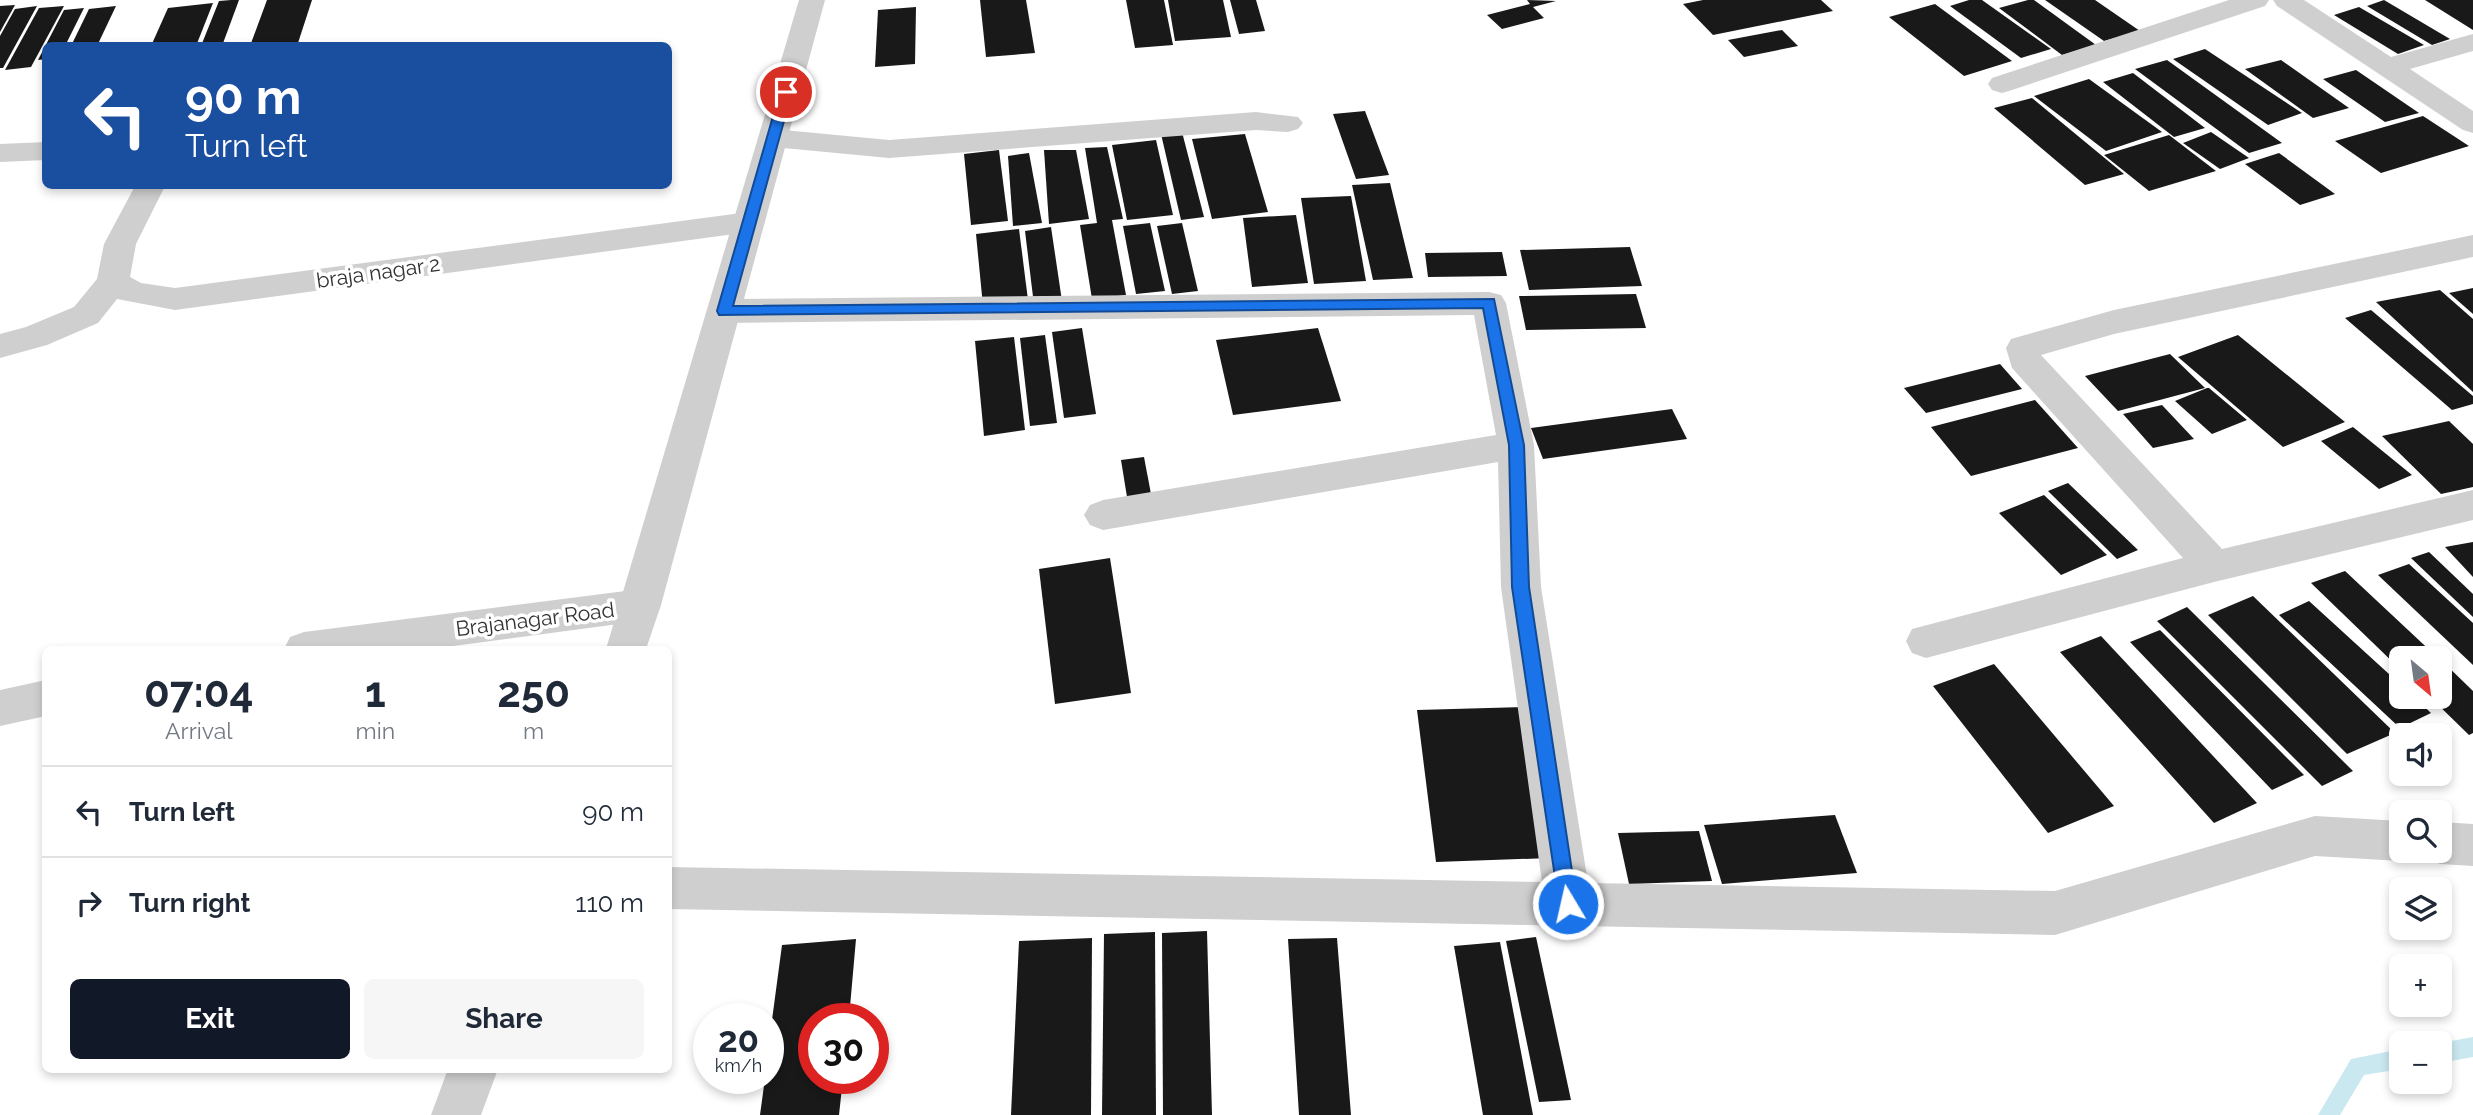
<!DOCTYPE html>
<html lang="en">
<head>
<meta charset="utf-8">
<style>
	body { margin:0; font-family:Raleway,sans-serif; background:#f6f6f7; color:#1f2937; height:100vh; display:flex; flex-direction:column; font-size:26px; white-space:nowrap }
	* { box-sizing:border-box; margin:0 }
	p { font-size:23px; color:#747a83 }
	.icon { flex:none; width:38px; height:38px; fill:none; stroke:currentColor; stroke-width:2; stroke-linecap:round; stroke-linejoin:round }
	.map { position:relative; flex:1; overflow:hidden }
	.panel { position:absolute; left:42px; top:646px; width:630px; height:427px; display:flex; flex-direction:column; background:#fff; border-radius:10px; box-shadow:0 4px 10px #0003 }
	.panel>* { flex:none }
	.banner { position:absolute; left:42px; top:42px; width:630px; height:147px; border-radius:10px; box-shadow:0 4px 10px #0003; background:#1a4fa0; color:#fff; overflow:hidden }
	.needle { width:46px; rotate:151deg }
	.fabs { position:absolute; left:2389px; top:646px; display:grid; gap:14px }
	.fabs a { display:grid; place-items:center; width:63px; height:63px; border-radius:10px; background:#fff; box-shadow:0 4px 10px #0003; font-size:35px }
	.speed { position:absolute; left:693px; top:1003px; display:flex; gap:14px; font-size:35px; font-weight:700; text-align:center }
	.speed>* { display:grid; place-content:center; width:91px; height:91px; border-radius:50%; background:#fff; box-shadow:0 4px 10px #0003; line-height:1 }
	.speed small { font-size:18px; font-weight:400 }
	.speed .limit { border:10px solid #d22; background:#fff; color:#111 }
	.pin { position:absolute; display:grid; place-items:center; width:60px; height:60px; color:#fff; margin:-30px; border:4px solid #fff; border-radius:50%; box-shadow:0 2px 7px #0007 }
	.me { position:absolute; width:77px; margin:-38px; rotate:351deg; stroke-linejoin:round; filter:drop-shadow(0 0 5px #0008) }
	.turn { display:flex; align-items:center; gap:24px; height:147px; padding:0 28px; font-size:32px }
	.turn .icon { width:91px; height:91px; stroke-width:2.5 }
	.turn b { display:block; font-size:49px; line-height:60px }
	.eta { display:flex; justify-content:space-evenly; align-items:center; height:119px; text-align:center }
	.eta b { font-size:42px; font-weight:700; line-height:49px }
	.primary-button { display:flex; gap:14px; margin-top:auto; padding:14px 28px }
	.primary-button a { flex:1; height:80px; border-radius:10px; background:#111827; color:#fff; font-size:28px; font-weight:700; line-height:80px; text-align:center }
	.primary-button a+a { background:#f6f6f7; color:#1f2937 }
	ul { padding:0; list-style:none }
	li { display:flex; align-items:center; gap:21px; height:91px; padding:0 28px; border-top:2px solid #e0e1e3 }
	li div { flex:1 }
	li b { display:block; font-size:26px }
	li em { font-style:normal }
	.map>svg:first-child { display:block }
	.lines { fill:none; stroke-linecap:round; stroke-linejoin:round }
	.stream { fill:#cae8f0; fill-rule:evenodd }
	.building { fill:#191919 }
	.minor { fill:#cfcfcf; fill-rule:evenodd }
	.tertiary { fill:#cfcfcf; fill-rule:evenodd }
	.route { fill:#1a73e8; stroke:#114b97; stroke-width:2 }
	.labels { text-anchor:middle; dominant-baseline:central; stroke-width:7; stroke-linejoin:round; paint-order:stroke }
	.street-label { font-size:21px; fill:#323232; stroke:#fff }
</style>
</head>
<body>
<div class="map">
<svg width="2473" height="1115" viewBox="0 0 2473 1115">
	<rect width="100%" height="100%" fill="#fff"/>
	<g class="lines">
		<g class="stream">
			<path d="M2473,1037V1057L2440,1063V1043Z"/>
			<path d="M2401,1049V1069L2364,1075L2340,1115H2318L2351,1059Z"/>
		</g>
	</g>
	<g class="building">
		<path d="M231,0H239L222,46H201L219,1Z"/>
		<path d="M267,0H312L297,46H250Z"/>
		<path d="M980,0H1026L1035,53L986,57Z"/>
		<path d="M1126,0H1164L1173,45L1135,48Z"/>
		<path d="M1168,0H1223L1231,37L1175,41Z"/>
		<path d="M1230,0H1256L1265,31L1239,34Z"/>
		<path d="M1527,0L1556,1L1533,7L1544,18L1502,29L1487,15L1530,4Z"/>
		<path d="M1703,0H1821L1833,11L1713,35L1683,4Z"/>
		<path d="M1969,0H1982L2051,49L2021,58L1950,6Z"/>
		<path d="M2028,0H2034L2096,45L2062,55L1999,8Z"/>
		<path d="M2045,0H2095L2140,31L2104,41Z"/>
		<path d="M2384,0L2450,39L2432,45L2367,6Z"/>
		<path d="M2425,0H2473V30Z"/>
		<path d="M213,3L196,46H151L168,8Z"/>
		<path d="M1935,4L2012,61L1964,76L1889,17Z"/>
		<path d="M15,5L0,32V6Z"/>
		<path d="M37,6L3,68H0V36L15,9Z"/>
		<path d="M64,6L31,67L5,70L39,8Z"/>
		<path d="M116,6L97,46H71L89,9Z"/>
		<path d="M916,7L915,64L875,67L878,10Z"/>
		<path d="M2359,7L2424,45L2398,54L2334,15Z"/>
		<path d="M84,8L65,46H46V59L38,60L64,10Z"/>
		<path d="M1782,30L1798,46L1744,57L1728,40Z"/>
		<path d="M2205,49L2302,113L2268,125L2173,59Z"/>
		<path d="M2167,60L2282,143L2249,153L2135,69Z"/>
		<path d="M2281,60L2349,108L2313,118L2245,69Z"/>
		<path d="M2356,70L2419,113L2385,122L2323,79Z"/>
		<path d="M2133,73L2205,128L2174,137L2103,82Z"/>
		<path d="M2089,79L2162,132L2106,151L2034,96Z"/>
		<path d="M2032,98L2124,174L2085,185L1994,108Z"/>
		<path d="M1365,111L1389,175L1356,179L1333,114Z"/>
		<path d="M2423,116L2469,146L2381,173L2335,141Z"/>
		<path d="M1182,132L1204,217L1181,220L1161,134Z"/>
		<path d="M2211,132L2249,158L2220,169L2183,143Z"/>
		<path d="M1245,134L1268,212L1212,219L1192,139Z"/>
		<path d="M2169,135L2216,171L2149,191L2104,155Z"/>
		<path d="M1156,140L1173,215L1127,220L1112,145Z"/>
		<path d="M1107,147L1123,219L1112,220L1126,295L1092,299L1080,225L1097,223L1085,148Z"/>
		<path d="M999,150L1008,221L971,225L964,154Z"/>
		<path d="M1044,150H1076L1089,219L1049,224Z"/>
		<path d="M1029,153L1042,223L1013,226L1008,156Z"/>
		<path d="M2279,153L2335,194L2300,205L2245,164Z"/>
		<path d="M1390,183L1413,278L1373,280L1352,185Z"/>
		<path d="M1351,196L1366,281L1314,284L1301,198Z"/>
		<path d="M1296,215L1308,283L1252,287L1243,218Z"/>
		<path d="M1150,223L1165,291L1136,294L1123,226Z"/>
		<path d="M1182,223L1198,291L1172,294L1157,226Z"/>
		<path d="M1051,227L1062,301L1034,305L1025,231Z"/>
		<path d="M1019,229L1028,300L983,306L976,234Z"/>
		<path d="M1630,247L1642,286L1529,290L1520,250Z"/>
		<path d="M1502,252L1507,276L1428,277L1425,253Z"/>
		<path d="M2473,288V314L2449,293Z"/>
		<path d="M2440,290L2473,319V392L2376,302Z"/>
		<path d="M1636,294L1646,328L1526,330L1519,296Z"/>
		<path d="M2371,310L2473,396V404L2452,410L2345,318Z"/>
		<path d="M1082,328L1096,414L1064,418L1052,332Z"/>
		<path d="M1318,328L1341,401L1233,415L1216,340Z"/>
		<path d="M1045,335L1057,423L1030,426L1020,338Z"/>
		<path d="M2238,335L2345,422L2283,447L2178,357Z"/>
		<path d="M1014,337L1025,430L984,436L975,341Z"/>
		<path d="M2170,354L2205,388L2118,411L2085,376Z"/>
		<path d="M2000,364L2022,389L1926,413L1904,388Z"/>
		<path d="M2207,388H2209L2247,420L2212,434L2175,401Z"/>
		<path d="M2035,400L2078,448L1971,476L1931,427Z"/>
		<path d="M2162,405L2194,439L2153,448L2123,414Z"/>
		<path d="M1672,409L1687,439L1543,459L1531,428Z"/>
		<path d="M2449,421L2473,444V487L2441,494L2382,436Z"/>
		<path d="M2353,427L2412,475L2379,489L2321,441Z"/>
		<path d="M1144,457L1151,494L1127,497L1121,460Z"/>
		<path d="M2068,483L2138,550L2117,559L2048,491Z"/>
		<path d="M2044,495L2107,555L2061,575L1999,513Z"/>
		<path d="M2473,542V577L2445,547Z"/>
		<path d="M2429,552L2473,594V617L2411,558Z"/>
		<path d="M1110,558L1131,693L1055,704L1039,569Z"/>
		<path d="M2409,564L2473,623V665L2378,575Z"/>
		<path d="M2345,571L2438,658H2401V670L2311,583Z"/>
		<path d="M2253,596L2395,733L2347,754L2208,615Z"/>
		<path d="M2309,601L2401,685V696H2413L2431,713L2400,728L2279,615Z"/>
		<path d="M2187,607L2353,771L2322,786L2157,621Z"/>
		<path d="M2160,630L2304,775L2272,790L2130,642Z"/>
		<path d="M2101,636L2257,803L2214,823L2060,652Z"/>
		<path d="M2440,659L2473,691V733L2469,735L2429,696H2440Z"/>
		<path d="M1994,664L2114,806L2048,833L1933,686Z"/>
		<path d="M1524,707L1551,858L1436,862L1417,710Z"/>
		<path d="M1835,815L1857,873L1722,884L1704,825Z"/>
		<path d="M1699,831L1712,881L1629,884L1618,833Z"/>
		<path d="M1207,931L1212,1115H1163L1162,933Z"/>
		<path d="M1155,932L1156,1115H1102L1104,934Z"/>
		<path d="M1536,937L1571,1100L1539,1102L1506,941Z"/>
		<path d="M1092,938L1091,1115H1011L1019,941Z"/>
		<path d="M1337,938L1351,1115H1299L1288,939Z"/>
		<path d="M856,939L849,1018H814V1078H843L839,1115H760L765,1078H768V1050L782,945Z"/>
		<path d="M1500,942L1533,1115H1483L1454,946Z"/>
	</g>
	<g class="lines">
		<g class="minor">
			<path d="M2229,0H2269L2265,6L2012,90L2002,93L1992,90L1988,84L1992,78Z"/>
			<path d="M2273,0H2304L2391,57L2473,34V51L2410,69L2473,111V133L2463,130L2277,6Z"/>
			<path d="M1256,112L1298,117L1303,123L1298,129L1288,132L1256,130L889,158L773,147L762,144L758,138L762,132L773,129L889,140Z"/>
			<path d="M46,142V160L0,162V144Z"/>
			<path d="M135,186H165L136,244L130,277L141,283L175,288L749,212L760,215L765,222L760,229L749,232L175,310L117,299L98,323L47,345L0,358V334L26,327L74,307L97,279L104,244Z"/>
			<path d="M2473,235V257L2114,334L2041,355L2222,549L2473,490V520L2214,582L1926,658L1912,653L1906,641L1912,629L2183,558L2012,368L2006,348L2011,339L2114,310Z"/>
			<path d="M1489,292L1501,295L1506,303L1534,445L1541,587L1588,883L2055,891L2315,816L2401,821V850H2419L2417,855L2401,861L2315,856L2055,935L668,909V867L1542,882L1501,587L1498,462L1103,530L1090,525L1084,515L1090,505L1103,500L1496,435L1474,315L724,323L712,319L707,311L712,303L724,299Z"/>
			<path d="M641,589L655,594L661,605L655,616L641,621L430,649H284L290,637L304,632Z"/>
			<path d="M46,680V716L0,726V690Z"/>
			<path d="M2440,822L2473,824V866L2440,864L2424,858L2421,850H2440Z"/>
		</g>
		<g class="tertiary">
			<path d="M799,0H825L661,605L646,649H606Z"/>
			<path d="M448,1069H498L481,1115H431Z"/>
		</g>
	</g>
	<path class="route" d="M786,89L792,92L733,306L1494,299L1524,445L1529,587L1577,904L1575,911L1568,913L1561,911L1559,904L1512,587L1509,445L1483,308L719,315L717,311L780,92Z"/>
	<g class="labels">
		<g class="street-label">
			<text transform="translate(378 272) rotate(-8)">braja nagar 2</text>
			<text transform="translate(535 619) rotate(-7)">Brajanagar Road</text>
		</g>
	</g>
</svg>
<div class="fabs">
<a><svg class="needle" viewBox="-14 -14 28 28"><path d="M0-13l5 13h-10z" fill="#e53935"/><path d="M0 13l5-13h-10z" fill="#747a83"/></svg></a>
<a><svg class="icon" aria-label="sound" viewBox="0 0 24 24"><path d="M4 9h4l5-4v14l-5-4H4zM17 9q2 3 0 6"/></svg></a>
<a><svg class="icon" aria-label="search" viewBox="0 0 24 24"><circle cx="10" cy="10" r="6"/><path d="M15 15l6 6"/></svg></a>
<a><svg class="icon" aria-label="layers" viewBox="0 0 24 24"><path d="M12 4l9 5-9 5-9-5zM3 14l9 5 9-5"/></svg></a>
<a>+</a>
<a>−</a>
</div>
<div class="speed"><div>20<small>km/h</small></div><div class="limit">30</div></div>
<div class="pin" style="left:786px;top:92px;background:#d93025"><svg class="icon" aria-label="arrive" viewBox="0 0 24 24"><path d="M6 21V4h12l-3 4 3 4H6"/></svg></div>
<svg class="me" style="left:1568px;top:904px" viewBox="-20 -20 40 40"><circle r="17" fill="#1a73e8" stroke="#fff" stroke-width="3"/><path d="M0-11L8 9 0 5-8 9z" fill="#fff"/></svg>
<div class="banner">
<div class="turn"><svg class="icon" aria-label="left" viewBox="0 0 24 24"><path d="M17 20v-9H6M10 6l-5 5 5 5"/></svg><div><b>90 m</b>Turn left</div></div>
</div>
<section class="panel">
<div class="eta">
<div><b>07:04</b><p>Arrival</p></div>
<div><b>1</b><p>min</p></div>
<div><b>250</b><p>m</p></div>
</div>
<ul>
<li><svg class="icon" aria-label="left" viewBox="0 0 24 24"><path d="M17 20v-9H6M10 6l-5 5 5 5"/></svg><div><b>Turn left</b></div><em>90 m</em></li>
<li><svg class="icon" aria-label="right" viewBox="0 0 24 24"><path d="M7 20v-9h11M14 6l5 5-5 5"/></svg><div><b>Turn right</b></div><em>110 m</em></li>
</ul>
<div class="primary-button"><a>Exit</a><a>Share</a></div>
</section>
</div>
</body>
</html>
